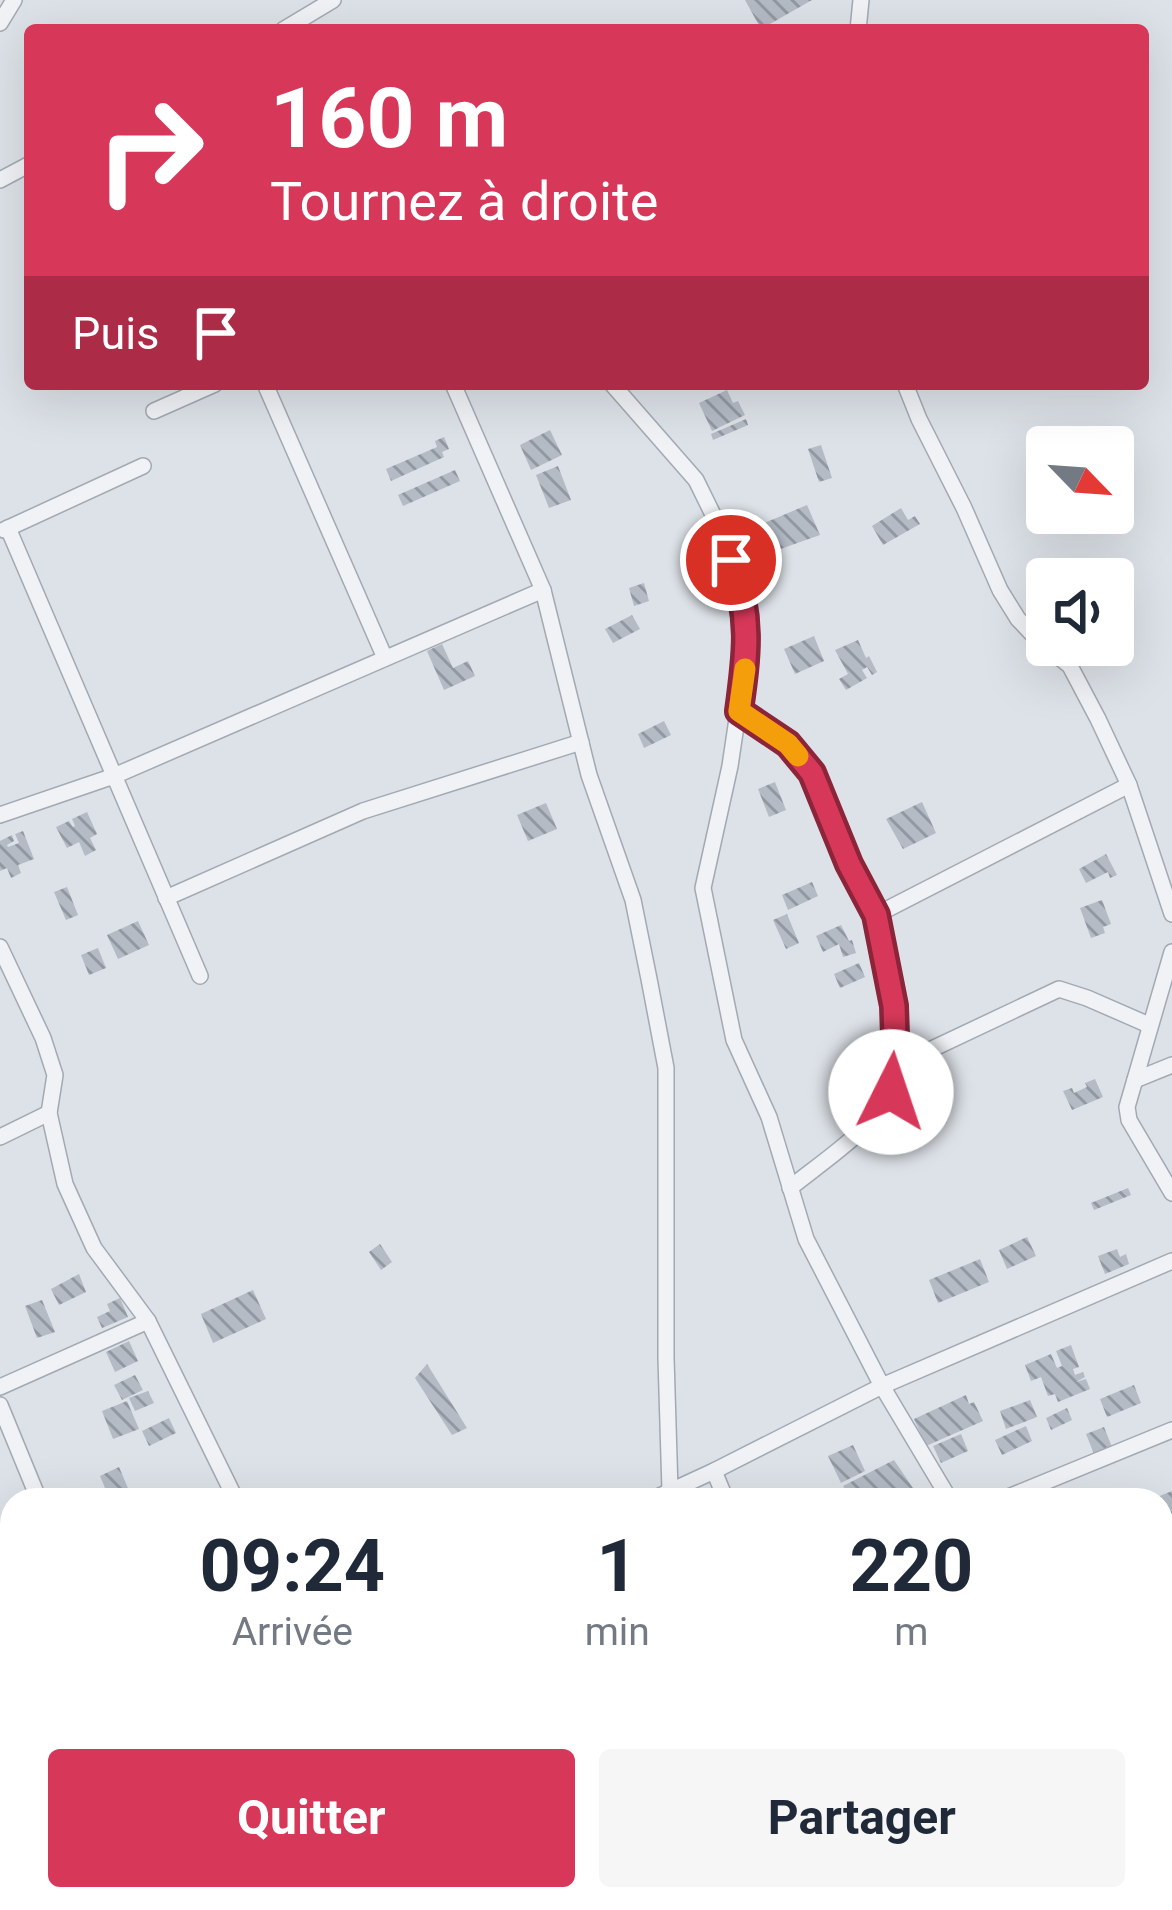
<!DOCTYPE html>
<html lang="fr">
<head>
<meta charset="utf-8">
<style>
	body { margin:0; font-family:Roboto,sans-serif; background:#f6f6f7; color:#1f2937; height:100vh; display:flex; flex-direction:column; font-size:45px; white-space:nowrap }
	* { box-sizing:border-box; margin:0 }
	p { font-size:39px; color:#747a83 }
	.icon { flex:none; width:66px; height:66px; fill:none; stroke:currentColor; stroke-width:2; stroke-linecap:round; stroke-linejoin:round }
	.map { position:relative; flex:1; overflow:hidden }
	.drawer { position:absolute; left:0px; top:1488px; width:1173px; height:423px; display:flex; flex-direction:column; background:#fff; border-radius:36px 36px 0 0; box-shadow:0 12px 48px #0002 }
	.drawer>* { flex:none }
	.banner { position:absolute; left:24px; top:24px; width:1125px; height:366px; border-radius:12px; box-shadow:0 12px 48px #0002; background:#d73859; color:#fff; overflow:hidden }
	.needle { width:78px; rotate:115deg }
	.controls { position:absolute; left:1026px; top:426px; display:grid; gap:24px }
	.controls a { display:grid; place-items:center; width:108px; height:108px; border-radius:12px; background:#fff; box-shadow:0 12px 48px #0002; font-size:60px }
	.pin { position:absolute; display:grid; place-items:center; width:102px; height:102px; color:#fff; margin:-51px; border:6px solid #fff; border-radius:50%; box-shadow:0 3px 12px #0007 }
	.me { position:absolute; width:132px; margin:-66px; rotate:4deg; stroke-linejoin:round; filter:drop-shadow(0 0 9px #0008) }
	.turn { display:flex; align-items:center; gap:42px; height:252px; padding:0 48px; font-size:54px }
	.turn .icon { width:156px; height:156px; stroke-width:2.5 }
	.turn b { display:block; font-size:84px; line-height:102px }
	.then { display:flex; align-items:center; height:114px; padding:0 48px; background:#0003; gap:24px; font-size:45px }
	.eta { display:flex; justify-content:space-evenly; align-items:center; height:204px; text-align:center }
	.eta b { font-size:72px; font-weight:700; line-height:84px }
	.button { display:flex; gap:24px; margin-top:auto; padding:24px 48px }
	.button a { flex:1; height:138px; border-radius:12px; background:#d73859; color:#fff; font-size:48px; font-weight:700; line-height:138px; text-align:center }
	.button a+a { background:#f6f6f7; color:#1f2937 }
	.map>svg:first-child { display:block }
	.built { fill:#cbd1da }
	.building { fill:url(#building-back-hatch) }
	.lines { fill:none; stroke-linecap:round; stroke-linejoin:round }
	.street-casing { stroke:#a2a9b2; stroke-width:18 }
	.street { stroke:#f0f2f6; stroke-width:15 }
	.route-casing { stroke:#8c243a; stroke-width:30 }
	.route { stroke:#d73859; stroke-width:21 }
	.slow { stroke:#f59e0b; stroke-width:21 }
</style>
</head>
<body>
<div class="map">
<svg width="1172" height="1910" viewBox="0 0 1172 1910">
	<defs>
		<pattern id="building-back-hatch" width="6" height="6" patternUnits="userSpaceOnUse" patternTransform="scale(3)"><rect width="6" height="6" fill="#b4bbc5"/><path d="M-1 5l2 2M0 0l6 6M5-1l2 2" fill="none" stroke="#9298a1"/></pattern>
	</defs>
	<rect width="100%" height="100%" fill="#dde2e8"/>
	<path class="built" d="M776,1899H1083L1089,1910H768Z"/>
	<g class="building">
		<path d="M745,0H812L761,29Z"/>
		<path d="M727,390L733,403L738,401L745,415L712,431L699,403Z"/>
		<path d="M746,419L748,425L713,440L711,434Z"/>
		<path d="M550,430L562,455L531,470L520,445Z"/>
		<path d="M444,437L449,449L442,452L444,457L391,481L386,469L437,447L435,441Z"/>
		<path d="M821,445L832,478L819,482L808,449Z"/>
		<path d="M558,466L571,500L549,508L536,475Z"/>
		<path d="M455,470L460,481L403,506L398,495Z"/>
		<path d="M807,505L820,535L772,552L762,524Z"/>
		<path d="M901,508L908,520L915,516L920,524L883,545L872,526Z"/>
		<path d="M644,583L649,601L634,606L629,588Z"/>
		<path d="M632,615L640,629L613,643L605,629Z"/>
		<path d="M814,636L824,661L795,674L784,649Z"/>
		<path d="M858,640L866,658L869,656L877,672L872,675L867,667L862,670L867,678L846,690L839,679L848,674L835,650Z"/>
		<path d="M442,644L453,668L468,661L475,676L444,690L427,651Z"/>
		<path d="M664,721L671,735L644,748L638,734Z"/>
		<path d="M775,782L786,810L769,817L758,789Z"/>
		<path d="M922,802L936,833L903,849L886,819Z"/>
		<path d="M546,803L557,829L528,841L517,815Z"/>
		<path d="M87,812L97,834L90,838L96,850L85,856L79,842L67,848L56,827L69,821L73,827L75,826L72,819Z"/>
		<path d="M23,831L34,859L18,865L21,873L11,878L7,868L0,871V841L12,835L14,841L7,845L8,847L19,843L15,834Z"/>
		<path d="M1106,854L1117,875L1110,878L1108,872L1086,883L1079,869Z"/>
		<path d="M812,882L818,896L788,910L782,895Z"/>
		<path d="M67,887L78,915L66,920L54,892Z"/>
		<path d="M1102,900L1111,924L1103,927L1105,933L1091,938L1080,908Z"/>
		<path d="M787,914L799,943L786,949L773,920Z"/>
		<path d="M138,921L149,945L118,959L107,935Z"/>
		<path d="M841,925L849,941L852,940L856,953L843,957L839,944L823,952L816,936Z"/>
		<path d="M98,948L106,968L89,975L81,955Z"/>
		<path d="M859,963L865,977L840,988L834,974Z"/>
		<path d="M1095,1079L1103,1097L1072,1110L1063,1091L1072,1088L1074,1093L1087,1087L1085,1083Z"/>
		<path d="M1128,1188L1131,1195L1094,1210L1091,1203Z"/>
		<path d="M1027,1237L1036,1256L1007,1269L999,1250Z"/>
		<path d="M380,1244L392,1262L381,1270L369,1252Z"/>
		<path d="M1117,1249L1120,1257L1126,1254L1129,1264L1105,1274L1098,1256Z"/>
		<path d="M980,1259L989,1282L938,1303L929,1280Z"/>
		<path d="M79,1274L86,1292L59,1305L51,1289Z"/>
		<path d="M253,1290L266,1319L213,1343L201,1314Z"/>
		<path d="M120,1298L128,1317L102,1328L97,1317L110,1311L107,1304Z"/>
		<path d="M42,1300L55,1332L37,1338L25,1306Z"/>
		<path d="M129,1341L138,1361L115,1372L106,1352Z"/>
		<path d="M1071,1345L1079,1367L1073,1369L1075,1375L1083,1372L1085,1377L1076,1382L1086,1379L1090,1389L1058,1402L1055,1394L1048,1396L1041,1377L1031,1381L1025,1365L1051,1354L1057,1368L1062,1366L1056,1351Z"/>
		<path d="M427,1364L467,1428L452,1435L415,1378Z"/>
		<path d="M135,1375L143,1390L122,1400L114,1385Z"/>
		<path d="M1134,1385L1141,1403L1107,1417L1100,1399Z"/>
		<path d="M148,1391L154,1403L135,1411L129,1398Z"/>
		<path d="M966,1395L969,1404L974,1402L983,1421L926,1446L914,1419Z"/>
		<path d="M1030,1400L1037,1417L1006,1429L1000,1411Z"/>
		<path d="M127,1401L139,1429L113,1439L102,1411Z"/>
		<path d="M1067,1408L1072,1420L1051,1430L1046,1418Z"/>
		<path d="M169,1418L176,1433L149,1446L142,1431Z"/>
		<path d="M1026,1426L1032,1441L1002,1455L995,1440Z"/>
		<path d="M1104,1427L1112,1447L1094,1454L1086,1434Z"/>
		<path d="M961,1434L968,1451L941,1463L933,1446Z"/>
		<path d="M853,1445L865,1471L841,1483L828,1456Z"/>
		<path d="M894,1460L919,1497L912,1500H851L843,1486Z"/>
		<path d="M119,1467L133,1500H110L100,1476Z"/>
		<path d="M1172,1491V1513L1161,1518V1500H1150Z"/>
		<path d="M526,1899H540L545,1910H500Z"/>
		<path d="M823,1899H854L851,1910H840L821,1904Z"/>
		<path d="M983,1899H1014L1010,1910H979Z"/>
	</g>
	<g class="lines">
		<g class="street-casing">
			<g id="street">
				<path d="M0,23L14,0"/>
				<path d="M283,30L333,0"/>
				<path d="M858,30L861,0"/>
				<path d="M0,180L30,164"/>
				<path d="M265,384L385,658"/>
				<path d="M453,384L543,590L589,775L633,900L649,979L666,1068V1358L670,1491"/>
				<path d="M612,384L696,480L722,533L741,586L748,645L730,766L703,888L734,1040L769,1117L806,1239L882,1386L950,1500"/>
				<path d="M905,384L919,419L964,508L1000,590L1018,619L1039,641L1070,666L1098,719L1129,785L1172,914"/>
				<path d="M154,411L215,384"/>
				<path d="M8,528L200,976"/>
				<path d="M4,530L143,466"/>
				<path d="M739,711C766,729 790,743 809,770C828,798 835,832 848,863C856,880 867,895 875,912C891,948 905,1058 890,1094C877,1126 818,1165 790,1188"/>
				<path d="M0,815L114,776L543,590"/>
				<path d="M166,898L363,811L581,742"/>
				<path d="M876,915L1129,785"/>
				<path d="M0,947L43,1038L55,1075L49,1113L65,1184L94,1248L148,1321L236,1500"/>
				<path d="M1172,952L1127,1107L1129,1120L1172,1193"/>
				<path d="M896,1066L1059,989L1087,998L1149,1025"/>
				<path d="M1135,1080L1172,1065"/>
				<path d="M0,1137L49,1113"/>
				<path d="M0,1387L148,1321"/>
				<path d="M0,1405L39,1500"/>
				<path d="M714,1471L726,1500"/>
				<path d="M651,1500L714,1471L882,1386L1172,1261"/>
				<path d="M1001,1500L1172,1430"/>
				<path d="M1161,1604L1172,1600"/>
				<path d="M0,1741L12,1738"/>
				<path d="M0,1809L12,1828"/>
				<path d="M57,1899L64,1910"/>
				<path d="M256,1899L257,1910"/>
				<path d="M312,1899L317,1910"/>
				<path d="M715,1899L719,1910"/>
				<path d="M1118,1899L1123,1910"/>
				<path d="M373,1910L399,1899"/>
				<path d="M1165,1910L1172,1811"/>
			</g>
		</g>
		<use href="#street" class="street"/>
	</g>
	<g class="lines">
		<g class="route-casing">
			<path id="route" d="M731,560C752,616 747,653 739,711L788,744L812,773L849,864L876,915L894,1006L896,1066L891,1092"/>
		</g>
		<use href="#route" class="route"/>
		<path class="slow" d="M745,669L739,711L788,744L798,756"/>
	</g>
</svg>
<div class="controls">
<a><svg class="needle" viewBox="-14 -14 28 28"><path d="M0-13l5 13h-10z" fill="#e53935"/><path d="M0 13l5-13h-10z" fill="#747a83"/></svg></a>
<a><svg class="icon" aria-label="sound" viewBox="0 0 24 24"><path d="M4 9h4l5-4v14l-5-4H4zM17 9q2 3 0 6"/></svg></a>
</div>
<div class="pin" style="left:731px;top:560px;background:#d93025"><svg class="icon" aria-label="arrive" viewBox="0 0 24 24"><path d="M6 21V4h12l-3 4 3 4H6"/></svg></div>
<svg class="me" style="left:891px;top:1092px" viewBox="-20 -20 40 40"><circle r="19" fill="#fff"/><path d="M0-13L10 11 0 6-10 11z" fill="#d73859"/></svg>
<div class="banner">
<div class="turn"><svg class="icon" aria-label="right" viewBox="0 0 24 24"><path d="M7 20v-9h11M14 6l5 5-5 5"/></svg><div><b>160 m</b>Tournez à droite</div></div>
<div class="then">Puis<svg class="icon" aria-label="arrive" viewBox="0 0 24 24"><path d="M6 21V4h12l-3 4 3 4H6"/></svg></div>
</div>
<section class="drawer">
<div class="eta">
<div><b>09:24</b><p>Arrivée</p></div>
<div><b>1</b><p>min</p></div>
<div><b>220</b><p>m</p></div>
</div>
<div class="button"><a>Quitter</a><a>Partager</a></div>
</section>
</div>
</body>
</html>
